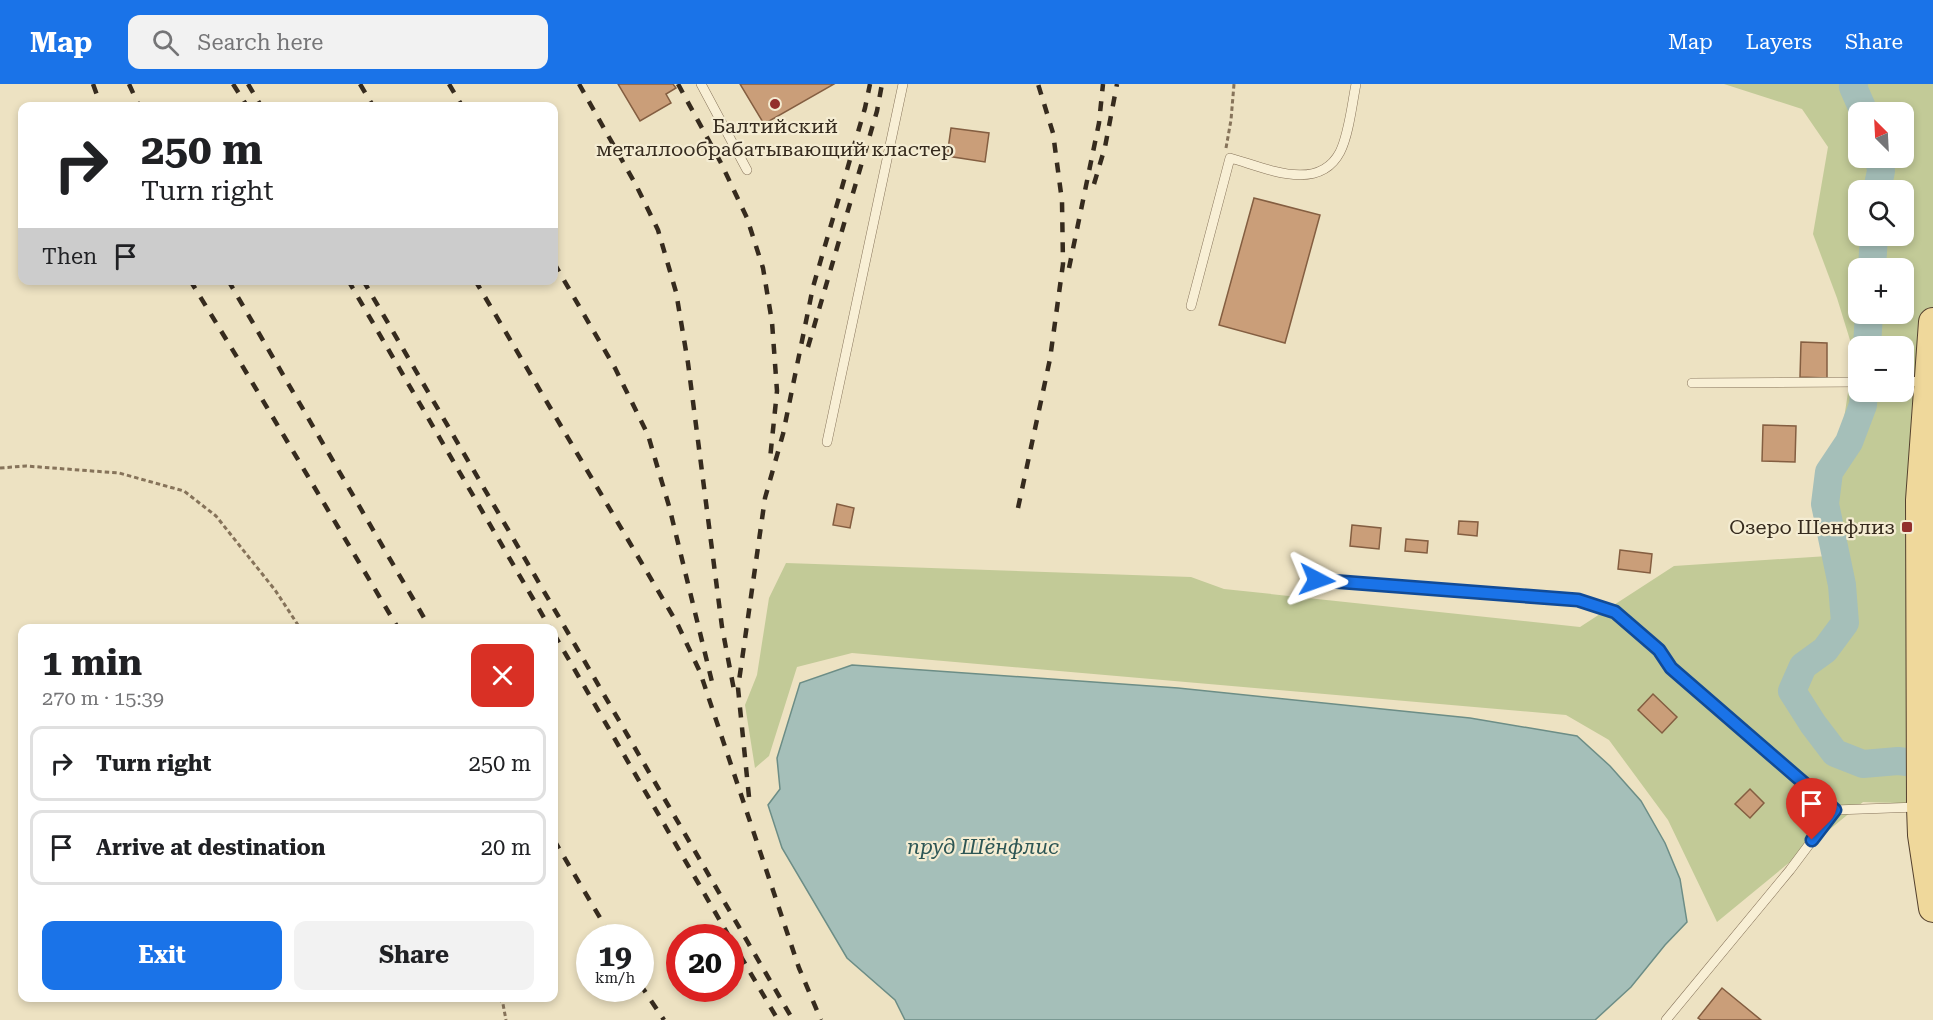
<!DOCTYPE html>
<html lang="en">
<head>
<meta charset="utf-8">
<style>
	body { margin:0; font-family:"Roboto Serif",serif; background:#f2f2f2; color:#202124; height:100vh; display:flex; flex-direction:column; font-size:22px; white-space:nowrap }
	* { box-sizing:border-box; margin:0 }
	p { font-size:20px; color:#757577 }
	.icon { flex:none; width:33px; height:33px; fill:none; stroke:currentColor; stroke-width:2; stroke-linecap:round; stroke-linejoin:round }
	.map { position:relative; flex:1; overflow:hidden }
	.sheet { position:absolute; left:18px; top:540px; width:540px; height:378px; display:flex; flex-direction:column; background:#fff; border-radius:12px; box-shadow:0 3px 9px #0003 }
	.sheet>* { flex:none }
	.banner { position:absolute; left:18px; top:18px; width:540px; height:183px; border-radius:12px; box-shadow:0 3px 9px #0003; background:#fff; color:#202124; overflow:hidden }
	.needle { width:39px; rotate:336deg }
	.fabs { position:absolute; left:1848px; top:18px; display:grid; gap:12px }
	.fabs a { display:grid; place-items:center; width:66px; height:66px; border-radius:12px; background:#fff; box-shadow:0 3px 9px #0003; font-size:30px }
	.speed { position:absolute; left:576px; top:840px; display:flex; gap:12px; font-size:30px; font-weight:700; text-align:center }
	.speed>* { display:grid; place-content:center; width:78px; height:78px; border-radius:50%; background:#fff; box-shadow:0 3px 9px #0003; line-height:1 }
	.speed small { font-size:15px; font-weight:400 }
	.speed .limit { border:9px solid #d22; background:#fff; color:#111 }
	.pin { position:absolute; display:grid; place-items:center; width:51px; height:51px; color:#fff; margin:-62px -26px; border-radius:50% 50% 50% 0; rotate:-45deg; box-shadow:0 0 6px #0007 }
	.pin .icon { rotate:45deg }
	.me { position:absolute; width:66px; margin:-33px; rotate:94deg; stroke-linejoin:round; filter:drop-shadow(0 0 4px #0008) }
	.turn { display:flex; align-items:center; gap:21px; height:126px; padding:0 24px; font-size:27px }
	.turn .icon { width:78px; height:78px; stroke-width:2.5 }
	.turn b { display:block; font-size:42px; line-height:51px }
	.then { display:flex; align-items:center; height:57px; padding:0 24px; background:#0003; gap:12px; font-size:22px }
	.round { display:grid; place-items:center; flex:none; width:63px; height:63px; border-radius:12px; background:#f2f2f2 }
	.head { display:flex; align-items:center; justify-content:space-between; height:102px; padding:0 24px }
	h1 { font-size:36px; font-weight:700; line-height:45px }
	.primary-button { display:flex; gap:12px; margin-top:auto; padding:12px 24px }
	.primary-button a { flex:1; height:69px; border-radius:12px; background:#1a73e8; color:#fff; font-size:24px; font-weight:700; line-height:69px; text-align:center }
	.primary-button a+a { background:#f2f2f2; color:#202124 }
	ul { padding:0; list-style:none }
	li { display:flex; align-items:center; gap:18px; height:75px; margin:0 12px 9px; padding:0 12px; border:3px solid #e0e0e0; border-radius:12px }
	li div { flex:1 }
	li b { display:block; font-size:22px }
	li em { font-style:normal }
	header { display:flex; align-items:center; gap:36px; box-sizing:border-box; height:84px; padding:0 30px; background:#1a73e8; color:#fff }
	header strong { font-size:28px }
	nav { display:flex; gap:33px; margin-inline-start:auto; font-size:21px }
	.search { width:420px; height:54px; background:#f2f2f2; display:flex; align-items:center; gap:15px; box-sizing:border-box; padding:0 21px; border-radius:12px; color:#757577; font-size:22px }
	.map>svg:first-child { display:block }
	.green { fill:#c2ca97; fill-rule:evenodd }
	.water { fill:#a5bfb9; stroke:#6c8d86; stroke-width:1.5 }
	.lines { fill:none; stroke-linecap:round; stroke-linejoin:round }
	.river { stroke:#a5bfb9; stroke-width:28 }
	.building { fill:#ca9e79; stroke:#845e41; stroke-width:1.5 }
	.lane-casing { stroke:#86735a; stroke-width:10 }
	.primary-casing { stroke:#54412e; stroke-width:30 }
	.path { stroke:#86735a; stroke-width:3; stroke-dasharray:4.5 3; stroke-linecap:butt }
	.lane { stroke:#f8efd5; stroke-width:9 }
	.primary { stroke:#efd89b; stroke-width:28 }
	.rail { stroke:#362b1e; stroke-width:4.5; stroke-dasharray:10 10; stroke-linecap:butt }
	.route-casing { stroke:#114b97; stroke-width:15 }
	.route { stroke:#1a73e8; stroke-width:10 }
	.poi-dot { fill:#932f2c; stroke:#f4ecd2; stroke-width:2 }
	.labels { text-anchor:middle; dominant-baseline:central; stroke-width:4.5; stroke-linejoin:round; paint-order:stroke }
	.poi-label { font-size:20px; fill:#362b1e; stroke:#f4ecd2 }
	.water-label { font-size:21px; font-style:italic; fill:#2d5655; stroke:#f4ecd2 }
</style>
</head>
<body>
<header>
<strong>Map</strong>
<div class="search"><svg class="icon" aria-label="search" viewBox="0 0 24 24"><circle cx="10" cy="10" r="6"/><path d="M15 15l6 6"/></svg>Search here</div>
<nav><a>Map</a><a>Layers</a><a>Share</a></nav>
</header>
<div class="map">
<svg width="1933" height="936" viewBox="0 0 1933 936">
	<rect width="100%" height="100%" fill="#ede2c2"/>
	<path class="green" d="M1724,0H1933V730L1931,720L1863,718L1717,838L1668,736L1609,656L1566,631L852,569L797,583L769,672L755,684L745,621L757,591L769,514L786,479L1191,493L1224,505L1580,543L1674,482L1828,472L1836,387L1854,269L1837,214L1813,150L1828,63L1802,25ZM1858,28H1904V74H1858ZM1858,106H1904V152H1858ZM1858,184H1904V230H1858ZM1858,262H1904V308H1858Z"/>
	<path class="water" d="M852,581L1178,604L1470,634L1577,652L1610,682L1641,717L1665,759L1680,795L1687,838L1665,861L1631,903L1595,936H905L895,916L847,874L782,764L768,721L780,705L777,674L800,599Z"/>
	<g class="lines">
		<g class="river">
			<path d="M1854,0L1853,3L1864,28"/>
			<path d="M1877,106L1881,87L1879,74"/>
			<path d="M1872,184L1874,152"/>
			<path d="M1867,262L1869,230"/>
			<path d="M1864,308L1863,321L1849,358L1829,388L1825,420L1842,501L1845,539L1825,566L1803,582L1792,607L1813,640L1835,669L1863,680L1898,677L1933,681"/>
		</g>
	</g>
	<g class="building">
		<path d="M618,0H673L676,4L666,10L671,19L640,37Z"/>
		<path d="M740,0H834L764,40Z"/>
		<path d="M951,44L989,49L985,78L947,72Z"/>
		<path d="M1254,114L1320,131L1285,259L1219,241Z"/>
		<path d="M1801,258L1827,259V294L1800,293Z"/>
		<path d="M1763,341L1796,342L1795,378L1762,377Z"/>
		<path d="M837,420L854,424L850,444L833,441Z"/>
		<path d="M1459,437L1478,438L1477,452L1458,450Z"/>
		<path d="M1352,441L1381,444L1379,465L1350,462Z"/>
		<path d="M1406,455L1428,457L1427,469L1405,467Z"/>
		<path d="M1620,466L1652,470L1650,489L1618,485Z"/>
		<path d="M1653,610L1677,633L1662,649L1638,626Z"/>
		<path d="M1750,705L1764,719L1750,734L1735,720Z"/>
		<path d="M1722,904L1761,936H1701L1698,934Z"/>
	</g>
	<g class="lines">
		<g class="lane-casing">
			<g id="lane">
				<path d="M701,0L747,86"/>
				<path d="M1191,222L1230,74C1264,83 1318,110 1340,68C1349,50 1352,20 1356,0"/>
				<path d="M1904,298L1925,297"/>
				<path d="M1692,299L1858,298"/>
				<path d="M827,358L903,0"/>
				<path d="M1317,496L1578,516L1615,528L1659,566L1671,583L1835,726L1918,723"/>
				<path d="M1666,936L1790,786L1835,726"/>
			</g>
		</g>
		<g class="primary-casing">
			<path id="primary" d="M1933,238L1920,416L1921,723L1922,751L1933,824"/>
		</g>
		<g class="path">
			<path d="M1226,64L1231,36L1234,0"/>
			<path d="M0,384L26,382L119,389L184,407L216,432L275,506L300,544"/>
			<path d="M499,914L503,920L506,936"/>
		</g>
		<use href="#lane" class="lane"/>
		<use href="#primary" class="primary"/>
		<g class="rail">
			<path d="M93,0L101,22"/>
			<path d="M129,0L139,22"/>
			<path d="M233,0L247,22"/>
			<path d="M248,0L261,22"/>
			<path d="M360,0L373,22"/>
			<path d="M449,0L462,22"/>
			<path d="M579,0L636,101L658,146L676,208L688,279L722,543L734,606"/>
			<path d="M678,0L721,79L747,134L763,184L772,238L777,307L770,375"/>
			<path d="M1094,100L1105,63L1117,0"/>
			<path d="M554,179L615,284L648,351L669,422L713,602"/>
			<path d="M1069,184L1099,39L1103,0"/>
			<path d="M190,196L243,283L398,544"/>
			<path d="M228,196L430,544"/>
			<path d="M348,196L550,544"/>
			<path d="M363,196L793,936"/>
			<path d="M475,196L677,539L700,588L799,884L821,936"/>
			<path d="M808,263L877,27L882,0"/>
			<path d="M1018,424L1050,275L1063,180L1062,117L1053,49L1038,0"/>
			<path d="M554,550L730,854"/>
			<path d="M749,713L738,604L765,414L783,350L813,203L865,24L870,0"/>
			<path d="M554,756L612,854"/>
			<path d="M730,854L778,936"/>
			<path d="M640,900L664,936"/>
		</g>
	</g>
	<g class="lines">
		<g class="route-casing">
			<path id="route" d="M1317,496L1578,516L1615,528L1659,566L1671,584L1835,726L1812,756"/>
		</g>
		<use href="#route" class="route"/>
	</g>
	<g class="poi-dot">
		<circle cx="775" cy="20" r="6"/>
		<rect x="1901" y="437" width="12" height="12" rx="3"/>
	</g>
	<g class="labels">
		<g class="poi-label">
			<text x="775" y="42">Балтийский<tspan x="775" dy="23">металлообрабатывающий кластер</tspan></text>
			<text x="1895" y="443" text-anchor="end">Озеро Шенфлиз</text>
		</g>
		<g class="water-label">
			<text x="983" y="763">пруд Шёнфлис</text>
		</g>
	</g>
</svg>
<div class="fabs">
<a><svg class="needle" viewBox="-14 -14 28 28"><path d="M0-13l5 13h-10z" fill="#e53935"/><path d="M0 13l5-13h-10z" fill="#757577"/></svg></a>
<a><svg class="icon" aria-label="search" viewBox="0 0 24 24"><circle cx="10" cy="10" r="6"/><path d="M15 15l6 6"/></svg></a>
<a>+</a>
<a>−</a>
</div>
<div class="speed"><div>19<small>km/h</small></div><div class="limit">20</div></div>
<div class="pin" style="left:1812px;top:756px;background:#d93025"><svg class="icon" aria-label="arrive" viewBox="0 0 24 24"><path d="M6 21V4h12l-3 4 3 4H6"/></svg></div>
<svg class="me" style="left:1317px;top:496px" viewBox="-20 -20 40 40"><path d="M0-17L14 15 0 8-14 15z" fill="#1a73e8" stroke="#fff" stroke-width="4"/></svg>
<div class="banner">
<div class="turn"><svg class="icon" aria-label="right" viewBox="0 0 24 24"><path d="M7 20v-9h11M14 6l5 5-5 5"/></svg><div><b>250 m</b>Turn right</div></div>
<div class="then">Then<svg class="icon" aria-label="arrive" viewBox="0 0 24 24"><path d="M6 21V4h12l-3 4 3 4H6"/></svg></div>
</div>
<section class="sheet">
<div class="head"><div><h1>1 min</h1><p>270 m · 15:39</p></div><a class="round" style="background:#d93025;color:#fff"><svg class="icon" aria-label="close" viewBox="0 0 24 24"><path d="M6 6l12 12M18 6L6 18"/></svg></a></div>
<ul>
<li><svg class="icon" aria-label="right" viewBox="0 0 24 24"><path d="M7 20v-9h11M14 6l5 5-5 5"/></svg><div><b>Turn right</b></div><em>250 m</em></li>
<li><svg class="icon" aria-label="arrive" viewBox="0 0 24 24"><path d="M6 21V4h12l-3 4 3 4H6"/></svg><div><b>Arrive at destination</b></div><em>20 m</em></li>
</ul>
<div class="primary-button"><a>Exit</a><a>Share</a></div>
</section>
</div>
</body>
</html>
